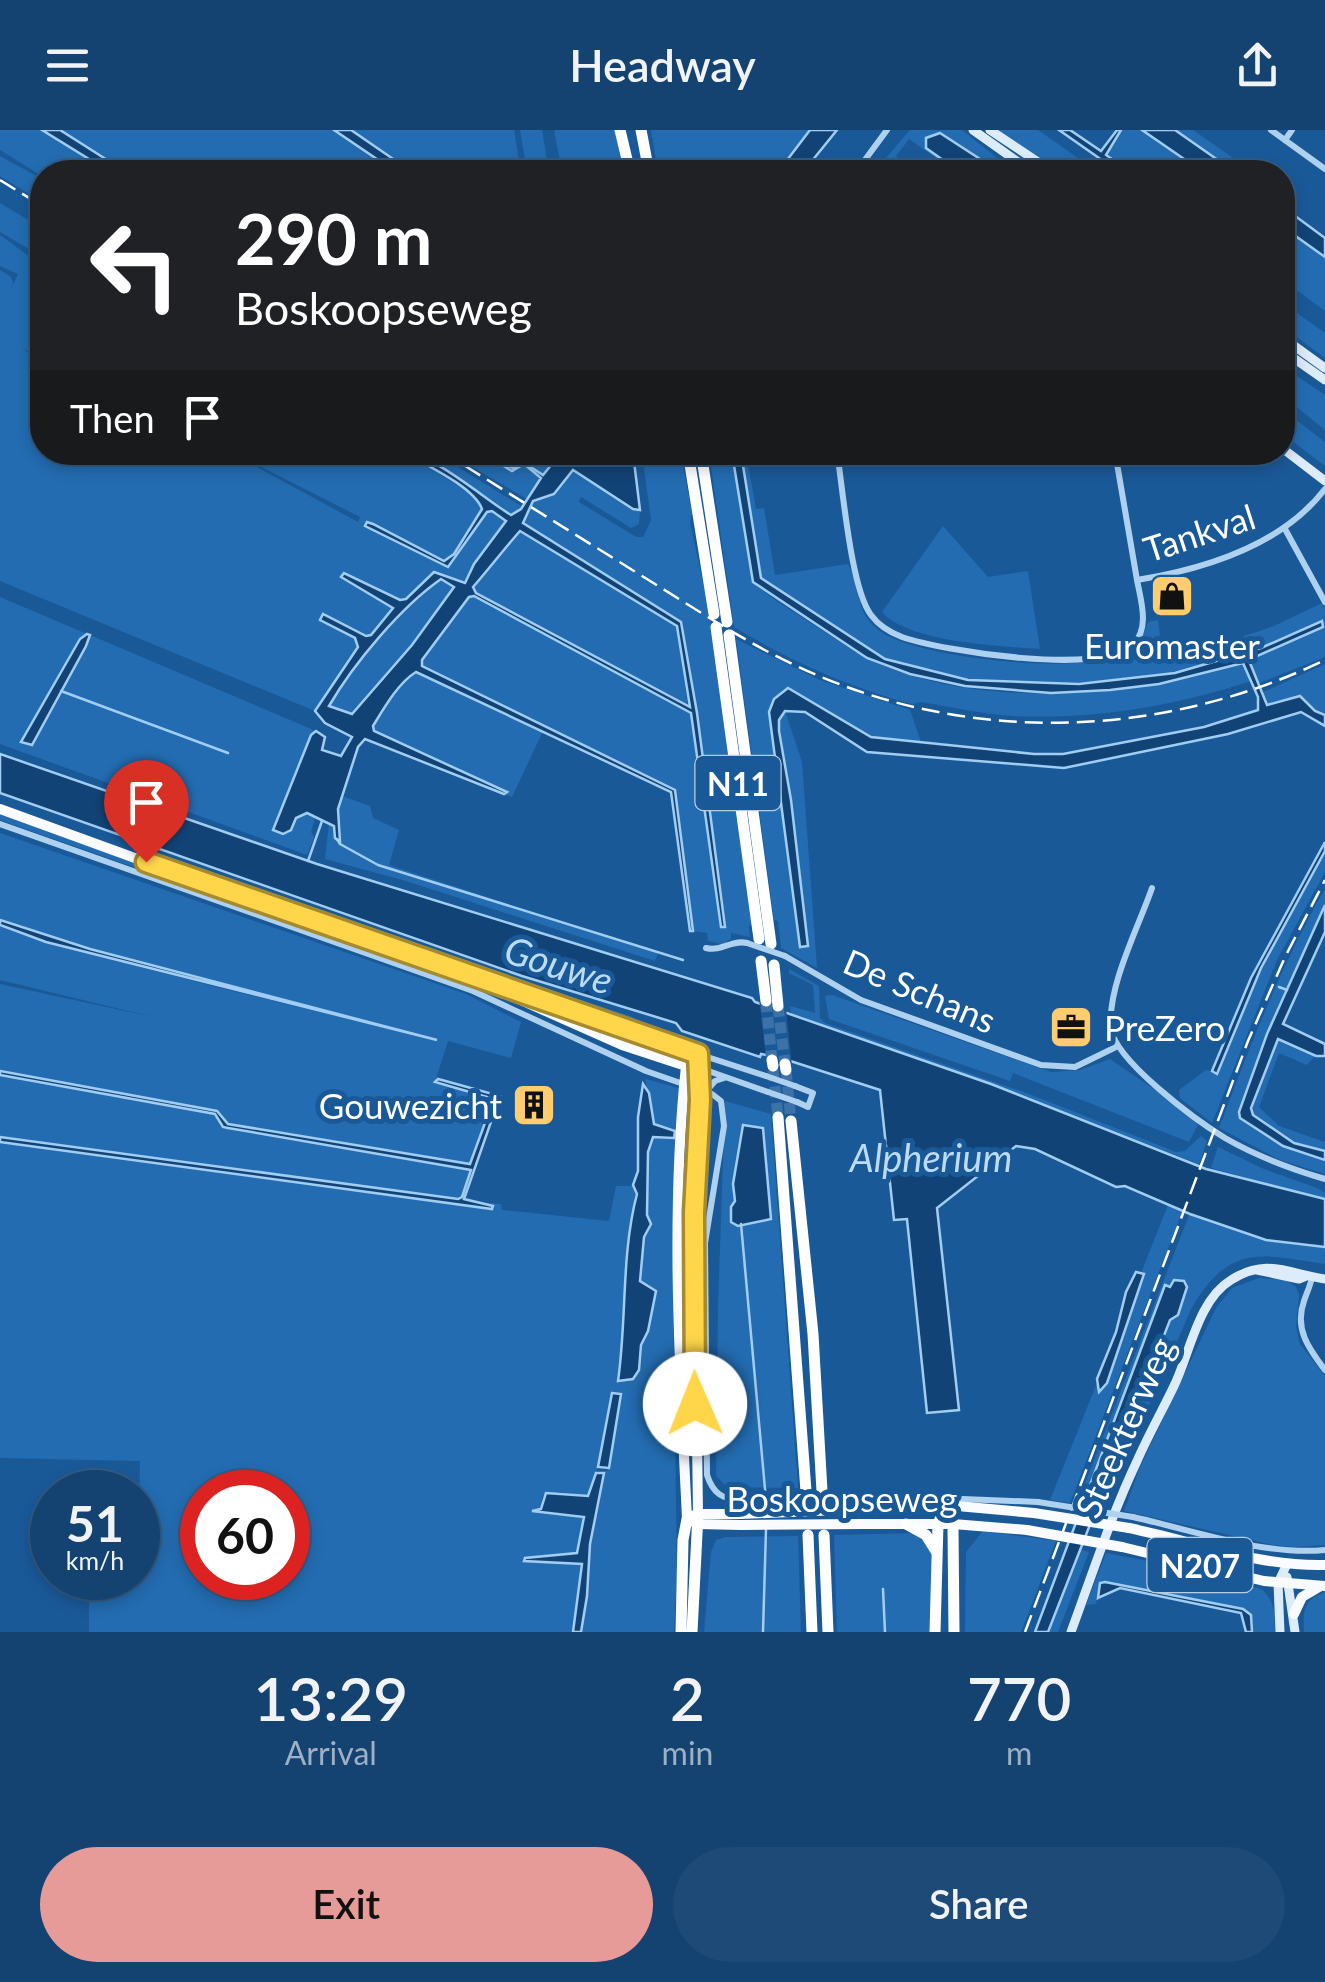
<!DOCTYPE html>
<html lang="en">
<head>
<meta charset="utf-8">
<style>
	body { margin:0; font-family:Lato,sans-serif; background:#1d4a77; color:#f1f3f6; height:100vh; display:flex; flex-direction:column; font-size:38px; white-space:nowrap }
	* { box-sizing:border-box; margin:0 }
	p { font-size:32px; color:#9db0c4 }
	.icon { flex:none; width:55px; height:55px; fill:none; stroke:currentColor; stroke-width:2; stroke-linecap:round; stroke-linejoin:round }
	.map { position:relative; height:1502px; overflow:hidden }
	.sheet { display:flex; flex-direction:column; background:#144372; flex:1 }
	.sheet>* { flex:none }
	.top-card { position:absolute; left:30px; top:30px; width:1265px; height:305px; border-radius:40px; box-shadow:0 5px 15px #0003,0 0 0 2px #335c84; background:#202124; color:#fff; overflow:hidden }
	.speed { position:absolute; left:30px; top:1340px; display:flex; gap:20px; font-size:50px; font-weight:700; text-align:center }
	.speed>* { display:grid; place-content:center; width:130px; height:130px; border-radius:50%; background:#144372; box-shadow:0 5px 15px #0003,0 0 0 2px #335c84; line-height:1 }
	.speed small { font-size:25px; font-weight:400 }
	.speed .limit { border:15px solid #d22; background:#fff; color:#111 }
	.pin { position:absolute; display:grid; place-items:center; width:85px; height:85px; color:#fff; margin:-102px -42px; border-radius:50% 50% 50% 0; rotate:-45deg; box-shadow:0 0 10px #0007 }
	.pin .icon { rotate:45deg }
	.me { position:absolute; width:110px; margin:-55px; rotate:359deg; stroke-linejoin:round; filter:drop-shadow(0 0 8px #0008) }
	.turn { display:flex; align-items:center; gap:35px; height:210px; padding:0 40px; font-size:45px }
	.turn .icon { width:130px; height:130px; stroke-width:2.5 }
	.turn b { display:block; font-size:70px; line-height:85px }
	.then { display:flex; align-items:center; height:95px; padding:0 40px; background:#0003; gap:20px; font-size:38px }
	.eta { display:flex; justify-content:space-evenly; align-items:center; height:170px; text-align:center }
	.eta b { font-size:60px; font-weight:600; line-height:70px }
	.button { display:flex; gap:20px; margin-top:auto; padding:20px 40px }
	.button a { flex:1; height:115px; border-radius:60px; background:#e69b98; color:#111; font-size:40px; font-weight:600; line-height:115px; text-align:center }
	.button a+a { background:#1d4a77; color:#f1f3f6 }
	header { display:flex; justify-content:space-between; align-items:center; height:130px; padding:0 40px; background:#144372; font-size:45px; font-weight:600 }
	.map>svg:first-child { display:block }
	.green { fill:#236cb1; fill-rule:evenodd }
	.water { fill:#124376; stroke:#a2cdf2; stroke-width:2.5; fill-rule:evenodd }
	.pier { fill:#1a5998 }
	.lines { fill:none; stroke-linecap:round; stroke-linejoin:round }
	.stream { stroke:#a2cdf2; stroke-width:2.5 }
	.highway-tunnel { stroke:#3c72a7; stroke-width:11; stroke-dasharray:11 5.5; stroke-linecap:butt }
	.street { stroke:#afd1f0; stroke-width:6 }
	.secondary { stroke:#ddecfb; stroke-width:9 }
	.primary { stroke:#f9fbff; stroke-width:10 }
	.highway { stroke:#fff; stroke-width:11 }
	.rail { stroke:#fff; stroke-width:2.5; stroke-dasharray:18 8; stroke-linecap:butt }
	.street-bridge { stroke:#afd1f0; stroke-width:6 }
	.primary-bridge { stroke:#f9fbff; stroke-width:10 }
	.route-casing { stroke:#a68a30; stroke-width:25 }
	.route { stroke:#ffd54a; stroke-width:18 }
	.labels { text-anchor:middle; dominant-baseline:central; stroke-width:10; stroke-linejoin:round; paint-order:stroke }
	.shield { fill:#1a5998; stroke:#bacde0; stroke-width:2.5 }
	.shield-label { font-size:32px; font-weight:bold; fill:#fff }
	.street-label { font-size:35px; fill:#fff; stroke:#1a5998 }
	.poi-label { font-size:35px; fill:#fff; stroke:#1a5998 }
	.water-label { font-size:38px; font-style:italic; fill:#bcdbf7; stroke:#1a5998 }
</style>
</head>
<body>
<header><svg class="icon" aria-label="menu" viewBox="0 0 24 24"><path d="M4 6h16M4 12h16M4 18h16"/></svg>Headway<svg class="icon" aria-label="share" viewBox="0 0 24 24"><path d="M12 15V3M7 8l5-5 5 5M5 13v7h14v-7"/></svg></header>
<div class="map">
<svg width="1325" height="1502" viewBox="0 0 1325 1502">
	<rect width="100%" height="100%" fill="#1a5998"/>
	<g class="green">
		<path d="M0,0H514L521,42H42V46L0,20Z"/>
		<path d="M520,0H542L549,42H527Z"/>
		<path d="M554,0H616L625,42H562Z"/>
		<path d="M651,0H810L778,42H658Z"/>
		<path d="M910,0H962L996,27L994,30L999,33L1001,31L1012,38L1016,34L1028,42H1000L953,10L926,18L960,42H956L909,9L896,26L900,29L890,42H874Z"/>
		<path d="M994,0H1038L1098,42H1057Z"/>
		<path d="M1121,0H1142L1203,42H1131L1106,25Z"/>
		<path d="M1175,0H1193L1253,42H1235Z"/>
		<path d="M0,26L42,49V72L0,46Z"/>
		<path d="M0,73L42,98V227L21,218L42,231V322L231,323L358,392L360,387L234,323H405L465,360L481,373L482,379L454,424L444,431L368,392L449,437L487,382L492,381L507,391L474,434L465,453L432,443L406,469L400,470L342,447L393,478L371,505L366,506L323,484L320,491L355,508L358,517L315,581L0,451V140L11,147L13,153L9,163L18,144L0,136V105L30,127L34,119L31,120L0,102Z"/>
		<path d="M1285,99L1325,127V181L1283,150V123L1288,114L1283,112Z"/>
		<path d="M1283,173L1325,203V228L1283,197Z"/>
		<path d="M1282,236L1325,265V300L1283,266Z"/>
		<path d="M1282,279L1325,312V336L1283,304Z"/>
		<path d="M413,323H435L521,376L516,384H509Z"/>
		<path d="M449,323H568L541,348L527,369Z"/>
		<path d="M642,323H681L692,383L690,392L709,480L752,794L749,796L750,807L731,803V809L722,814L708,811L707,803L693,801L675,660L421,536L422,530L469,467L474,466L690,582L721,796L725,797L697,583L681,492L543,407L523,391L533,371L554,364L573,340L633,379L640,380L639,394L631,398L581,367L579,372L636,407H643L651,390Z"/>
		<path d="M709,323H732L753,452C769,468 790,479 809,492C833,507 856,524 882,535C984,579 1134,567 1237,533L1245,534L1251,551C1175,576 1094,590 1013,586C982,584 951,577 921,572L912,574C848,557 788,530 734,497Z"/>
		<path d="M741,323H765L747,329L756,379L764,378L775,445L848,434C862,458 853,482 881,502C920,529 1103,550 1137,516L1149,528L1154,526L1155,519L1141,512L1148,492L1158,490L1163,533L1274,496L1322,473L1325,478V527L1257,554L1250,531L1306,503L1175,543L1107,553L968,550L885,529L760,447Z"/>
		<path d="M943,396L988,447L1028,441L1040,519C1001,516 909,513 882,482Z"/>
		<path d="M520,401L677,496L688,579L476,463L473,458C485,441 505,417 520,401Z"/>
		<path d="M441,449L454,457L412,515L352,585L329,575C356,536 400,474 441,449Z"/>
		<path d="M0,467L87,504L79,509L22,612L31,615L90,505L316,601L311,605L274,701L284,704L291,700L296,688L306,683L316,685L311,702L314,707L307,725L0,614Z"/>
		<path d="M736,509L820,550L910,580L921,612L871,607L789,559L774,569L769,582L799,816L791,670L779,601V590L785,581L802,632L817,838L781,818L778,791L774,790Z"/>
		<path d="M1325,534V585L1315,581L1300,566L1267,575L1261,563Z"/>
		<path d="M416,542L543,601L512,667L504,664L505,660L374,601L373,596C384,578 398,554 416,542Z"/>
		<path d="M342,666L370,676L373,688L399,700L389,735L658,823L655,831L406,751L325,729L329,694L341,699L337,685Z"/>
		<path d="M0,683L467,847L504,867L0,690Z"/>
		<path d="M0,703L466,864L521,892L511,928L448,911L435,952L494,971L474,1031L470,1034L228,994L217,981L0,941V854L153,887L0,850V795L46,812L224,859L436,910L90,819L0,790Z"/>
		<path d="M1325,721V742L1277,830L1212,993L1180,968L1179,960L1206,940L1217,943L1261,838Z"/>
		<path d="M1325,759V775L1267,904L1239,982L1283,1016L1325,1030V1044L1280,1030L1219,998C1250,916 1281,835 1325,759Z"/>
		<path d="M395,810L630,886L667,905L418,820Z"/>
		<path d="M789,839L819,856L820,888L825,893L1029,964L1176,1022L1185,1021L1201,1006L1207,1011L1199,1034L991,954L791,885L790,876L815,883L813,855L789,843Z"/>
		<path d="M832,865L1051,942L1080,940L1110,929L1200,991L1189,1012L1013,943L1010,951L829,889L825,866Z"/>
		<path d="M1278,909L1315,926L1307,935L1279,923L1259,977L1279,996L1325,1012V1021L1294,1013L1253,985L1251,977Z"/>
		<path d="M0,945L215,984L223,997L228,998L471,1040L462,1068L458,1069L0,1007Z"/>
		<path d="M645,949L679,958L673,1159L677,1446L674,1502H581L587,1466L590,1414L604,1343L609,1338L621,1265L612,1264L598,1337L588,1366L559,1362L542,1367L541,1379H533L584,1387L577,1423L574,1425L583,1434V1440L573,1502H89V1465L115,1448H138L140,1331L0,1328V1012L491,1079L490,1073L501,1074L502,1080L609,1091L616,1056H634L637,1064L627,1124L624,1218L619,1251L639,1240L641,1234L645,1157L640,1151L644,1107L651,1094L647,1085L648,1022L653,1006L674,1008L675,1001L654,994ZM202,1362H288V1448H202Z"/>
		<path d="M725,971L771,984L798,1358L727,1357L716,1346L718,1178Z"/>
		<path d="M1218,1017L1264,1039L1317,1058L1325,1063V1069L1211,1038Z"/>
		<path d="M1168,1075L1266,1110L1325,1117V1134C1260,1124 1230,1114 1192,1177L1104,1379L1096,1378L1170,1190L1178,1185L1185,1152L1179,1149L1082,1375L1077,1374L1189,1085L1182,1082L1070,1373L1050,1370L1097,1253V1255L1107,1253L1144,1144L1141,1143Z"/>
		<path d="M1259,1148L1286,1150L1296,1157L1299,1165L1296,1197L1300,1214L1325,1246V1415L1295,1417L1273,1415L1124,1381L1140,1337L1216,1178L1232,1158Z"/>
		<path d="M983,1401L1056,1411L1021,1502H965L966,1422Z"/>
		<path d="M916,1403L926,1410L932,1421L930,1502H837L834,1405Z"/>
		<path d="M798,1406L801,1502H704L711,1422L716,1410L725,1407Z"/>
		<path d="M1080,1420L1089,1422L1058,1502H1048Z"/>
		<path d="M1106,1423L1169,1435L1261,1459C1276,1471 1274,1485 1275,1502H1252L1251,1485L1170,1463L1105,1452L1100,1453L1096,1474L1086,1475Z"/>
		<path d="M1325,1462V1502H1304C1303,1480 1303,1470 1325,1462Z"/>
	</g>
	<g class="water">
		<path d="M42,0H60L126,42H110Z"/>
		<path d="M334,0H351L412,42H396Z"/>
		<path d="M810,0H837L803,42H778Z"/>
		<path d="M1059,0H1070L1101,21L1117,0H1121L1106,25L1131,42H1119Z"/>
		<path d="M1142,0H1175L1235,42H1203Z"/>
		<path d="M940,3L1000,42H960L926,18V8Z"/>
		<path d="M1283,77L1325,108V127L1283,97Z"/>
		<path d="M563,322L633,323L640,380L633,379L573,340L554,364L533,371L523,393L681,492L697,583L725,797H721L691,583L474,466L469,467L422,530V536L675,660L693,801H690L671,662L416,542C398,553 384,578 373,596L374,601L507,662L504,664L365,609L358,617L338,679L340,712L335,708L334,696L307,683L296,688L291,700L283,704L273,700L311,605L316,601L325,607L322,620L341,626L352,607L325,593L315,581L358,517L355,508L320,490L323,484L366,506L371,505L393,478L341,447L344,443L400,470L406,469L434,442L465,453L474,434L506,391L492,381L487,382L448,437L365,396L367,392L373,394L444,431L454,424L482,379C474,357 426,335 405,323C432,323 486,370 511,385L521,379L541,348L524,334L512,341L482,323L513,338L523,332L543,345L552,334L554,323ZM520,401L677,496L690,577L476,463L473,457C488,440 504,419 520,401ZM441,449L454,457L412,515L352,584L329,576C354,533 401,477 441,449Z"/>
		<path d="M732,323H741L761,448L885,529L968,550L1079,554L1175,543L1261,518L1322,491L1323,497L1257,526L1250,533L1267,575L1300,566L1315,581L1325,585V596L1301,582L1228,604L1064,638L867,622L805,582L785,581L779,590V601L791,670L808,816L800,817L769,582L774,569L788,558L871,607L1034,624H1063L1204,597L1258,580V567L1243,533L1159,554L1110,560L1051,563L965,556L910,544L867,528L753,452Z"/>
		<path d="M87,504L90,505L86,516L32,615L21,612L80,509Z"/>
		<path d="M0,624L317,734L752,868L755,872L991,954L1206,1039L1325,1069V1117L1266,1110L1190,1084L1125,1056L1116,1057L1035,1019L1016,1016L937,1078L959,1280L927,1283L907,1089L894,1090L880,960L775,926L761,924L760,927L682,901L676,893L522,846L0,663Z"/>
		<path d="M1325,712V721L1261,838L1217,944L1212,941L1251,848Z"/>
		<path d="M1325,775V802L1283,894L1325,914V926H1316L1278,909L1251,978L1253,985L1294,1013L1325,1021V1030L1283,1016L1240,988L1239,982L1267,904Z"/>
		<path d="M0,790L90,819L437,910L46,812L0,795Z"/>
		<path d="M0,941L217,981L228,994L470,1034L493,971L487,967L435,952L438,949L500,966L464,1069L493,1076L492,1079L0,1012V1007L458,1069L462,1067L471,1040L228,998L223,997L215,984L0,945Z"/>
		<path d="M643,954L649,963L654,994L675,1001L674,1008L653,1007L648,1022L647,1085L651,1094L644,1107L640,1151L656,1161L648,1201L641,1215L639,1240L633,1249L618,1251C627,1189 621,1124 637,1064L633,1055L638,1041V987Z"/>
		<path d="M743,995L763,998L771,1089L738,1096L731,1092V1077L735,1071L733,1054Z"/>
		<path d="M1136,1142L1144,1144L1107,1253L1099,1262L1097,1249L1116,1202L1126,1162Z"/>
		<path d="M1174,1150L1184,1151L1187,1157L1178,1185L1170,1190L1048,1502H1035L1165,1155L1170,1157Z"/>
		<path d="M612,1263L621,1264L609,1338L598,1337Z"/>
		<path d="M596,1343H604L590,1414L587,1466L581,1502H573L582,1434L524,1431L525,1428L577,1423L584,1387L532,1381L541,1379L546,1363L588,1366Z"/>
		<path d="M1105,1452L1243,1479L1251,1485L1252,1502H1246L1241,1483L1120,1458L1098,1468L1100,1453Z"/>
	</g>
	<path class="pier" d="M759,869L786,878L792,936L766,927Z"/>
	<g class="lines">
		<g class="stream">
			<path d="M61,561L228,623"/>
			<path d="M337,709L340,714L378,735L683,830"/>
			<path d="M308,731L322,691"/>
			<path d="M1279,857L1287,860"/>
			<path d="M741,1094L767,1381"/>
			<path d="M883,1459L885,1502"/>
			<path d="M763,1502L766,1399"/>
		</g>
		<g class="highway-tunnel">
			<path d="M766,871L772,930"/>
			<path d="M778,876L785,934"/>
			<path d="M773,940L778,987"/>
			<path d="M786,940L791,991"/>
		</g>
		<g class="street">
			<path d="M1271,0L1325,39"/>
			<path d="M1285,10L1292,0"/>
			<path d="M856,42L887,0"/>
			<path d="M837,322C843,360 851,459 871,485C879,496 889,502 902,507C942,521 1102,546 1133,515C1150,498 1141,471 1137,450"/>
			<path d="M1115,322L1137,450C1205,439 1282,415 1325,359"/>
			<path d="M1285,399L1325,472"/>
			<path d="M0,694L473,861L646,941L712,964L721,971L724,996L705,1113L707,1345C713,1363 722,1370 741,1369"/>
			<path d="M1152,758C1139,796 1107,857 1111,898C1114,930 1197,991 1225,1008C1256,1026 1291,1039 1325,1049"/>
			<path d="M706,818C722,822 732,809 747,813"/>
			<path d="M785,826L861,870L1041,935L1075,937L1116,917"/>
			<path d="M687,936L698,924L766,946"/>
			<path d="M697,937L768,962"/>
			<path d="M795,956L813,963L808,977L797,972"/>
			<path d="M703,965L715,951L724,948"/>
			<path d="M1312,1147C1310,1157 1307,1162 1304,1171C1294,1199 1309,1219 1325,1240"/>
			<path d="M864,1365L1038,1372"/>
			<path d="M1133,1387C1192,1400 1264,1426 1325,1420"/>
		</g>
		<g class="secondary">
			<path d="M973,0L1032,42"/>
			<path d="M990,0L1053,42"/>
			<path d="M1282,207L1325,238"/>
			<path d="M1282,220L1325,250"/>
			<path d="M1282,318L1325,351"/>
			<path d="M1257,1140L1299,1149L1306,1146"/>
			<path d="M1287,1447L1295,1502"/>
			<path d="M1071,1502C1092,1445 1111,1386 1137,1331C1148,1306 1162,1281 1174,1256C1190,1223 1198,1170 1231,1150C1267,1127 1289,1144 1325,1149"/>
			<path d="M1280,1502L1278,1453L1287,1434"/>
		</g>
		<g class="primary">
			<path d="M0,679L256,772L698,924L699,969L694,1081L698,1384H741"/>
			<path d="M496,859L622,915L686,936C670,1086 680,1240 687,1389L698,1394L741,1395"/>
			<path d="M863,1379L946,1375L1034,1383"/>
			<path d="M864,1394H953L1027,1400"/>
			<path d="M1129,1398C1193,1411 1259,1437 1325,1435"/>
			<path d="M1122,1417L1264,1451L1325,1456"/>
			<path d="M1294,1484L1302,1467L1319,1457"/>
		</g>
		<g class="highway">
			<path d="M620,0L630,42"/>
			<path d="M641,0L649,42"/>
			<path d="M688,322L714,484"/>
			<path d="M701,322L727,492"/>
			<path d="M716,497L759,809"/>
			<path d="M729,505L771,814"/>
			<path d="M761,831L766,871"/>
			<path d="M774,835L778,876"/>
			<path d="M772,930L773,936"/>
			<path d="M785,934L786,940"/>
			<path d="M778,987L806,1361"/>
			<path d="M791,991L813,1204L822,1361"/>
			<path d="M946,1375L953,1398L954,1502"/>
			<path d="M906,1394L926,1405L936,1421"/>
			<path d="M808,1405L812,1502"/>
			<path d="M824,1405L828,1502"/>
			<path d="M681,1502L683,1410L687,1389L698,1384L692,1502"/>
			<path d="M935,1502L938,1394L946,1375"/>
		</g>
		<g class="rail">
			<path d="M0,50L42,76"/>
			<path d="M443,322C513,366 584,410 655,454C708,487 761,522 819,546C982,615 1167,606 1325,530"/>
			<path d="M1025,1502L1248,911L1285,827L1325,750"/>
		</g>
		<g class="street-bridge">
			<path d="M747,813L785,826"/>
			<path d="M766,946L795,956"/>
			<path d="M768,962L797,972"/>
			<path d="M741,1369L864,1365"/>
			<path d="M1038,1372L1133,1387"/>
		</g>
		<g class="primary-bridge">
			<path d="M1034,1383L1129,1398"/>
			<path d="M741,1384L863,1379"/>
			<path d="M741,1395L864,1394"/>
			<path d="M1027,1400L1122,1417"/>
		</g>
	</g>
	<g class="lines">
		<g class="route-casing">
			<path id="route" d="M146,732L698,924L700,970L694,1082L695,1274"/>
		</g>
		<use href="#route" class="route"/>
	</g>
	<defs>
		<g id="shop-square" transform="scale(2.25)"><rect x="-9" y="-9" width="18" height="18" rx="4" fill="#ffcc6f" stroke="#1a5998"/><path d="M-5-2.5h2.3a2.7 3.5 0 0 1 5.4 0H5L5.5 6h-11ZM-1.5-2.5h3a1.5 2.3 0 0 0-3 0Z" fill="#111"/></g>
		<g id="office-square" transform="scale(2.25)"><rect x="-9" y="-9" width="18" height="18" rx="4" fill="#ffcc6f" stroke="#1a5998"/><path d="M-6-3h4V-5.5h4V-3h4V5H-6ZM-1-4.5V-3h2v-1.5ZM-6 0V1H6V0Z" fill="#111"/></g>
		<g id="building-square" transform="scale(2.25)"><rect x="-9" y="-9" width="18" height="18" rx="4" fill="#ffcc6f" stroke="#1a5998"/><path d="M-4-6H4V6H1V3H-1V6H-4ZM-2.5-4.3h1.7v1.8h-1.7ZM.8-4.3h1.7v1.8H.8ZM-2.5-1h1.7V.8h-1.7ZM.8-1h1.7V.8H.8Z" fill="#111"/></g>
	</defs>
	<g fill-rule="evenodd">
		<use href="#shop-square" x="1172" y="466"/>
		<use href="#office-square" x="1071" y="897"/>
		<use href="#building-square" x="534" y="975"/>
	</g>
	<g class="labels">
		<g class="shield">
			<rect x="695.5" y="626" width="85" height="54" rx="8"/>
			<rect x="1147.5" y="1408" width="105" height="54" rx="8"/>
		</g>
		<g class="shield-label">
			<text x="738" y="653">N11</text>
			<text x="1200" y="1435">N207</text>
		</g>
		<g class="street-label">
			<text transform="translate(1199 402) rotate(-18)">Tankval</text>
			<text transform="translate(920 860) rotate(23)">De Schans</text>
			<text transform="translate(1124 1297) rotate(-66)">Steekterweg</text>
			<text x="842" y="1368">Boskoopseweg</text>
		</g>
		<g class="poi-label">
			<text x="1172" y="515">Euromaster</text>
			<text x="1104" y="897" text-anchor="start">PreZero</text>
			<text x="502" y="975" text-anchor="end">Gouwezicht</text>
		</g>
		<g class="water-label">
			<text transform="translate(559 834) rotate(18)">Gouwe</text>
			<text x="931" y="1027">Alpherium</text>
		</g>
	</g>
</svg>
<div class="speed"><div>51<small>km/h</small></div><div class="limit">60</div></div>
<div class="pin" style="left:146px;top:732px;background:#d93025"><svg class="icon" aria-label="arrive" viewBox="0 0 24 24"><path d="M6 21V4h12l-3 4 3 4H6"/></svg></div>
<svg class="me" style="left:695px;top:1274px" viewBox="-20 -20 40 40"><circle r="19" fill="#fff"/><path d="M0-13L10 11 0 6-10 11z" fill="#ffd54a"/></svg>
<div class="top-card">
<div class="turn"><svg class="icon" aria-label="left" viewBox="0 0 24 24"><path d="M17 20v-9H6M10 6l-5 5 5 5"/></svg><div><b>290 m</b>Boskoopseweg</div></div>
<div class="then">Then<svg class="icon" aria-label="arrive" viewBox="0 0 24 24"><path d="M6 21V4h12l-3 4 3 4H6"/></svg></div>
</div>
</div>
<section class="sheet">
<div class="eta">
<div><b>13:29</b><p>Arrival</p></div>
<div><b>2</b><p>min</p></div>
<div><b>770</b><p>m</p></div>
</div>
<div class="button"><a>Exit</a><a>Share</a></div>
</section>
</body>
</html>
